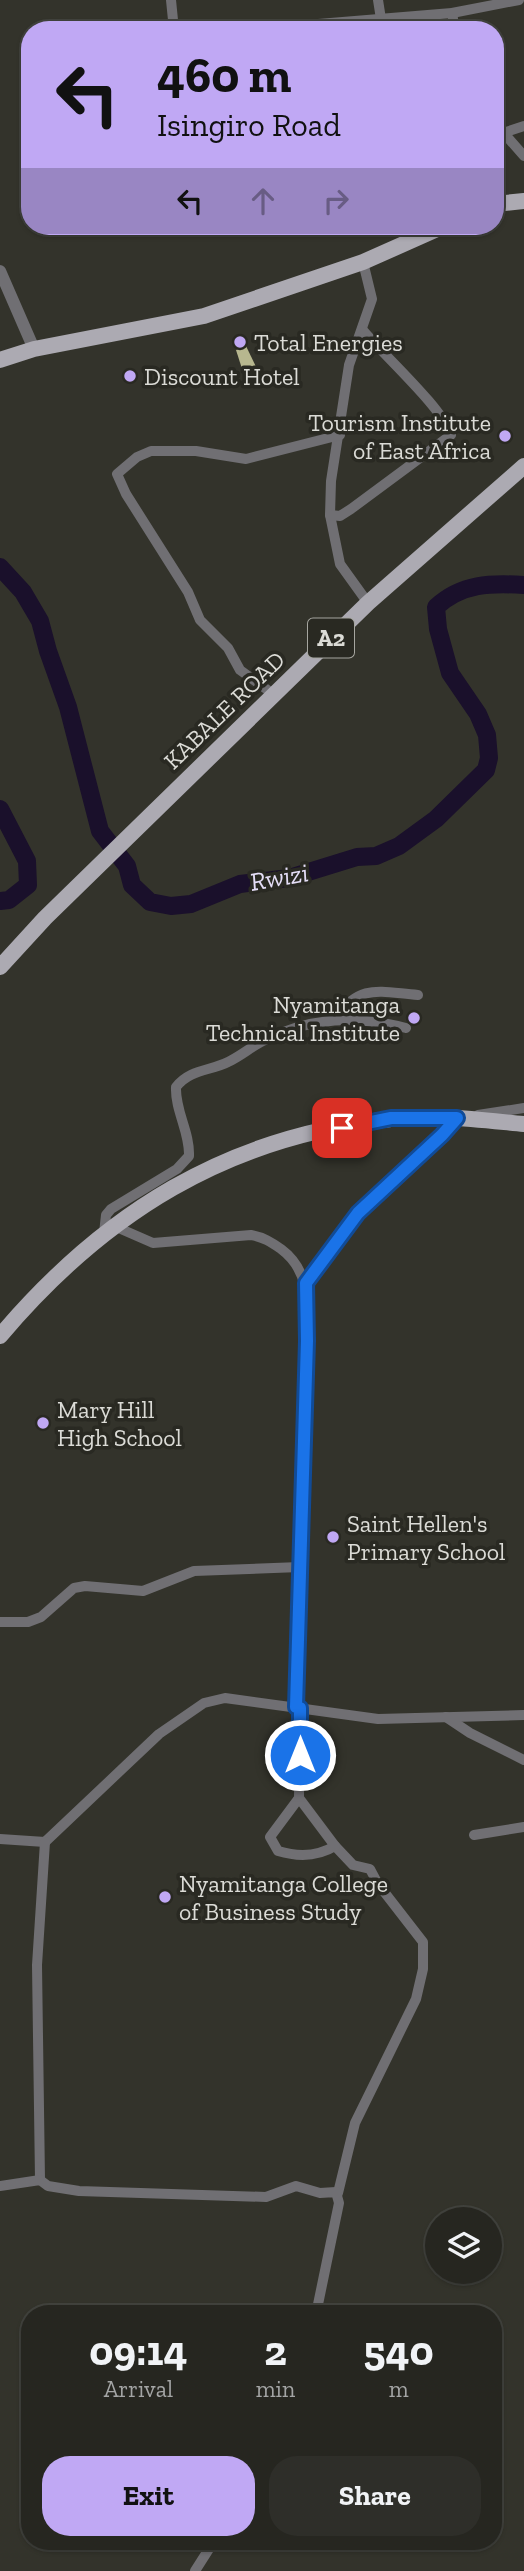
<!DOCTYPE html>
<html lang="en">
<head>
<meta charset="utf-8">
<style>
	body { margin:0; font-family:"Zilla Slab",serif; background:#2e2e29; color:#f1f3f6; height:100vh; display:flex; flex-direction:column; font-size:26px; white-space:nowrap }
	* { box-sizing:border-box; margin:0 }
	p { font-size:23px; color:#a4a5a5 }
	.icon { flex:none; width:38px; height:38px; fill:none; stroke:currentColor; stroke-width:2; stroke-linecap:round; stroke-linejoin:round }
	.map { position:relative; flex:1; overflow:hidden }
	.panel { position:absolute; left:21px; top:2305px; width:481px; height:245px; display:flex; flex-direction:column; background:#262620; border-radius:28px; box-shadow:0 2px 5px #0004,0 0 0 2px #42433e }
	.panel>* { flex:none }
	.banner { position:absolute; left:21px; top:21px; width:483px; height:214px; border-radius:28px; box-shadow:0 2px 5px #0004,0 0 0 2px #42433e; background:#c0a8f4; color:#111; overflow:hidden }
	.tools { position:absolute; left:425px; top:2207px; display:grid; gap:14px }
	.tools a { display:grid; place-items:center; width:77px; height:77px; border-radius:50%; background:#262620; box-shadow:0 2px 5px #0004,0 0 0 2px #42433e; font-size:35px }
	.pin { position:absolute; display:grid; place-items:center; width:60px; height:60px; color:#fff; margin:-30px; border-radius:14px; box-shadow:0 4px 10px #0006 }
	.me { position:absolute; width:77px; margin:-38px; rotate:0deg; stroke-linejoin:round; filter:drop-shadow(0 0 5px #0008) }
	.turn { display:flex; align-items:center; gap:24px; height:147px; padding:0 21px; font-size:32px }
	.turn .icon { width:91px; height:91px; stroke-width:2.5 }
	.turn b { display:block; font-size:49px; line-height:60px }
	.lanes { display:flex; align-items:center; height:66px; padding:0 21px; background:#0003; justify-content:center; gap:35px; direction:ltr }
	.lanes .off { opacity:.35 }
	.eta { display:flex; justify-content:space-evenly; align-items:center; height:119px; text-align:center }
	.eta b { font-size:42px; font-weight:700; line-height:49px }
	.primary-button { display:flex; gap:14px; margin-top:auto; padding:14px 21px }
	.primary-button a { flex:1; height:80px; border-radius:28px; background:#c0a8f4; color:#111; font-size:28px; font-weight:700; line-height:80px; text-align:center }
	.primary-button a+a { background:#2e2e29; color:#f1f3f6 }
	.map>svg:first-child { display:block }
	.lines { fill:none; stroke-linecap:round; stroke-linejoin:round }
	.river { stroke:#1a102b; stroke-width:18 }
	.building { fill:#b7b78f }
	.minor { stroke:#706f73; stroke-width:10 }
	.tertiary { stroke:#706f73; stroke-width:12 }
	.primary { stroke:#acaab2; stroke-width:16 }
	.route-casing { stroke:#114b97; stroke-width:18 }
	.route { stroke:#1a73e8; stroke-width:12 }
	.poi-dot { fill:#c0a8f4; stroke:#292922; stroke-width:2.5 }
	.labels { text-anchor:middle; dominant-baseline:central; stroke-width:7; stroke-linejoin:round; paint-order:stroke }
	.shield { fill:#292922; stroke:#a6a6a0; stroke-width:2 }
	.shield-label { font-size:23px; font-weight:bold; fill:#dbdbd6 }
	.poi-label { font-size:24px; fill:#dbdbd6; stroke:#292922; text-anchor:start }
	.street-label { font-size:24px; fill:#dbdbd6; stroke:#292922 }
	.water-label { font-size:26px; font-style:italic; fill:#e5def7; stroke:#292922 }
</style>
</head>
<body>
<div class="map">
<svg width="524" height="2571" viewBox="0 0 524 2571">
	<rect width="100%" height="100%" fill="#33332b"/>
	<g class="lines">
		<g class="river">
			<path d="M0,567L23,592L40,621L48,651L68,707L100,831L127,866L132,885L150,902L171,906L191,904L240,884L289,878L357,857L376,856L399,846L436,819L486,770L489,758L487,735L478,714L450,673L438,629L436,607C462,583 491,583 524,585"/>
			<path d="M0,809L27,861L28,885L9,900L0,901"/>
		</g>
	</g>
	<path class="building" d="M246,346L258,371L244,375L236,350Z"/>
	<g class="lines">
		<g class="minor">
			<path d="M171,0L174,30"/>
			<path d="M378,0L381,19"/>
			<path d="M452,13L455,30"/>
			<path d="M246,30L452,13L519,0"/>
			<path d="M495,123L524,156"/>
			<path d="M503,133L524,126"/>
			<path d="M363,262L372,299L349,365L331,481L330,515L340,564L368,603"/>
			<path d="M330,515L340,516L351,509L451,435C443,408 382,354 362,329"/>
			<path d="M273,694L240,670L228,648L200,620L188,592L126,494L117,474L137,457L151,451H196L246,459L340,435"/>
			<path d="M335,1018C361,983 379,992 418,995"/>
			<path d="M478,1115L524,1108"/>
			<path d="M114,1226L153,1243L251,1235C263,1237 271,1242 281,1249C312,1272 307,1306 307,1341L296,1707"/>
			<path d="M104,1233L106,1215L111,1209L177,1169L189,1156C190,1132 175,1111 176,1087C190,1069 210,1071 228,1062C241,1056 252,1046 265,1040C312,1017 356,1015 406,1028"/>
			<path d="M306,1283L358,1213L459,1118"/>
			<path d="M0,1622H28L41,1617L74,1588L85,1586L143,1591L194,1571L300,1567"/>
			<path d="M300,1708L299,1798L270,1837L278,1851C298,1857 317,1857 335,1846L353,1865L370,1869L378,1884L423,1942V1969L416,1999L355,2123L338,2193"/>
			<path d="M446,1717L470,1733L524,1760"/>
			<path d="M299,1798L335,1846"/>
			<path d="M474,1835L524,1827"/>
			<path d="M0,1839L45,1842L159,1734L204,1703L225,1698L378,1719L524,1715"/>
			<path d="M40,2180L37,1965L45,1842"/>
			<path d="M0,2186L40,2180L48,2186L79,2191L266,2197L296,2186L320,2193L336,2192L339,2203L316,2314"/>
			<path d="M195,2571L214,2541"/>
		</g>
		<path class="tertiary" d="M0,271L34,349"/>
		<g class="primary">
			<path d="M495,204L524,201"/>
			<path d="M0,360L34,349L204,316L363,262L444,226"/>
			<path d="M0,967L45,918L368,603L524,466"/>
			<path d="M0,1336C104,1213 227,1136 391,1119C435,1114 480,1120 524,1124"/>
		</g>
	</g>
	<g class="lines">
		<g class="route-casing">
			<path id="route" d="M300,1755V1708L296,1707L307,1341L306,1283L358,1213L442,1135L457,1118H391L342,1128"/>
		</g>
		<use href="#route" class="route"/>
	</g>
	<g class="poi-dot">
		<circle cx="240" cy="342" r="7"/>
		<circle cx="130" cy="376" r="7"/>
		<circle cx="505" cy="436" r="7"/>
		<circle cx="414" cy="1018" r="7"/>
		<circle cx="43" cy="1423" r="7"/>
		<circle cx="333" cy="1537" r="7"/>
		<circle cx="165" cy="1897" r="7"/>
	</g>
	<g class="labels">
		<rect class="shield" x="308" y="618.5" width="46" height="39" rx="5"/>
		<g class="shield-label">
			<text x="331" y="638">A2</text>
		</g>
		<g class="poi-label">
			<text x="254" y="342">Total Energies</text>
			<text x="144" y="376">Discount Hotel</text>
			<text x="491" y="422" text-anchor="end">Tourism Institute<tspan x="491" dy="28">of East Africa</tspan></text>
			<text x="400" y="1004" text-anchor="end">Nyamitanga<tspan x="400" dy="28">Technical Institute</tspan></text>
			<text x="57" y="1409">Mary Hill<tspan x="57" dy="28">High School</tspan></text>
			<text x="347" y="1523">Saint Hellen's<tspan x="347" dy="28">Primary School</tspan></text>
			<text x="179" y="1883">Nyamitanga College<tspan x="179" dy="28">of Business Study</tspan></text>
		</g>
		<g class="street-label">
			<text transform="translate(224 710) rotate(-44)">KABALE ROAD</text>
		</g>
		<g class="water-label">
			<text transform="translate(279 877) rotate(-10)">Rwizi</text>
		</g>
	</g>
</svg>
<div class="tools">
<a><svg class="icon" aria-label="layers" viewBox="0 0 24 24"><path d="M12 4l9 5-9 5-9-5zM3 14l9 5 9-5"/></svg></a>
</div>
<div class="pin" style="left:342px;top:1128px;background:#d93025"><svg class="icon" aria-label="arrive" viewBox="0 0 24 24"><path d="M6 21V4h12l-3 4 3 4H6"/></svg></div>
<svg class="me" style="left:300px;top:1755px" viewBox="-20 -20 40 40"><circle r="17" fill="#1a73e8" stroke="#fff" stroke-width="3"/><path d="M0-11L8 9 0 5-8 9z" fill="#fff"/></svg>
<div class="banner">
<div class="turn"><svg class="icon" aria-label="left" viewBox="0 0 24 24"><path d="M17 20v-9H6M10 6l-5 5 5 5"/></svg><div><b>460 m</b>Isingiro Road</div></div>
<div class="lanes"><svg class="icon" aria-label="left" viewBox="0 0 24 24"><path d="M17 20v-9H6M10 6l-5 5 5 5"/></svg><svg class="icon off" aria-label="ahead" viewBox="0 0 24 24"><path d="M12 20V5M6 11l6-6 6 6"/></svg><svg class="icon off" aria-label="right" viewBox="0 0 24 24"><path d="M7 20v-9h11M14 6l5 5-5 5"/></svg></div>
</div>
<section class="panel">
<div class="eta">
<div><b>09:14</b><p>Arrival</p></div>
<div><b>2</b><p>min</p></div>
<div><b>540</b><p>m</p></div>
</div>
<div class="primary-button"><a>Exit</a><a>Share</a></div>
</section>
</div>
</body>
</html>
